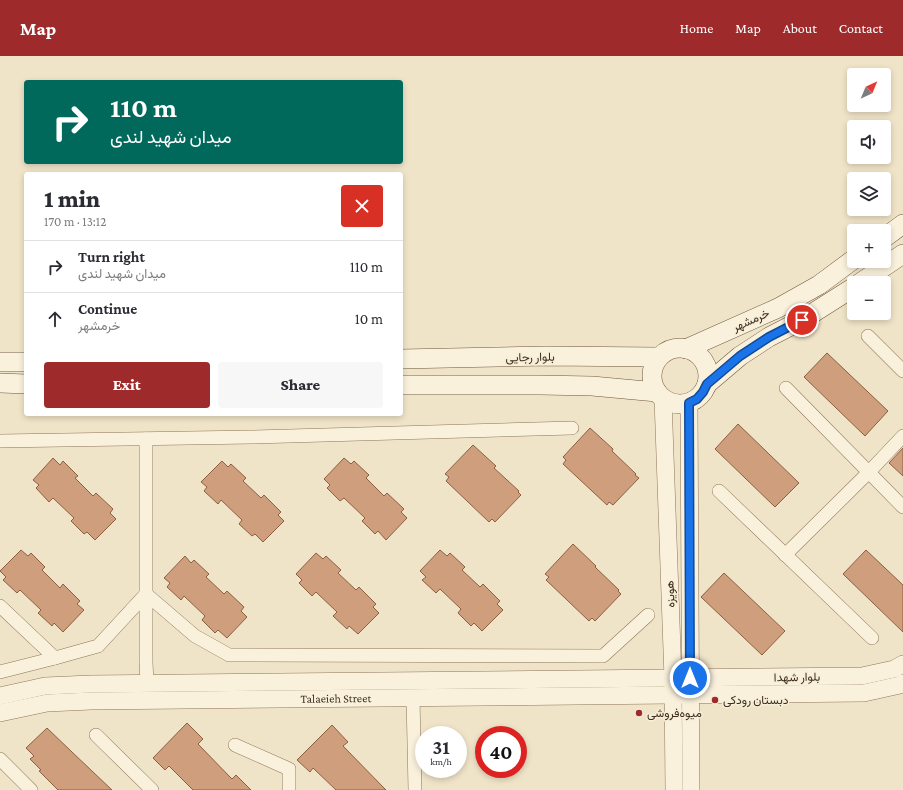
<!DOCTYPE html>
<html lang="en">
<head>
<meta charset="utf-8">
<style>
	body { margin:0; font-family:"Crimson Pro",Vazirmatn,serif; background:#f7f7f7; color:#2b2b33; height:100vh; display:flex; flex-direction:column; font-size:15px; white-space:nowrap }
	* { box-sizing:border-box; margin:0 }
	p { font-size:13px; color:#7c7c81 }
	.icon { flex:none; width:22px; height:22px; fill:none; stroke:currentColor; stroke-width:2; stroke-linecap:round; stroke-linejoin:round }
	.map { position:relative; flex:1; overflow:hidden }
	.details { position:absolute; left:24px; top:116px; width:379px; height:244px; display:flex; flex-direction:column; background:#fff; border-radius:4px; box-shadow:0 2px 6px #0003 }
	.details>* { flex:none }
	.hud { position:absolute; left:24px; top:24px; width:379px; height:84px; border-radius:4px; box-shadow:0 2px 6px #0003; background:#00695c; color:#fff; overflow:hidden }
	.needle { width:26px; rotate:44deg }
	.tools { position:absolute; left:847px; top:12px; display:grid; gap:8px }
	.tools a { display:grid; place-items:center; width:44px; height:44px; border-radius:4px; background:#fff; box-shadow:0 2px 6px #0003; font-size:20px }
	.speed { position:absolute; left:415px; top:670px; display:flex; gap:8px; font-size:20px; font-weight:700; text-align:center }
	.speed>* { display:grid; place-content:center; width:52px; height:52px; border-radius:50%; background:#fff; box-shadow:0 2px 6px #0003; line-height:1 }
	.speed small { font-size:10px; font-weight:400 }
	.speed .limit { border:6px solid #d22; background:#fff; color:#111 }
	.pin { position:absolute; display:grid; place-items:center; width:34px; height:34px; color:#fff; margin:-17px; border:2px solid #fff; border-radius:50%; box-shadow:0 1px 4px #0007 }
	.me { position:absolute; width:44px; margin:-22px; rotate:0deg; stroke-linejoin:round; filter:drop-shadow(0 0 3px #0008) }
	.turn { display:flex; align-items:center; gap:14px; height:84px; padding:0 20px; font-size:18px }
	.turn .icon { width:52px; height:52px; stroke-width:2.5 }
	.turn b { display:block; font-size:28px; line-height:34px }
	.round { display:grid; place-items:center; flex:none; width:42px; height:42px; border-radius:4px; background:#f7f7f7 }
	.headline { display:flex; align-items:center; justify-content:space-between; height:68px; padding:0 20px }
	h1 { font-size:24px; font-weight:800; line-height:30px }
	.primary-button { display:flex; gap:8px; margin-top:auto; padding:8px 20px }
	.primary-button a { flex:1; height:46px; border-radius:4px; background:#9e2a2b; color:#fff; font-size:16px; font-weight:800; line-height:46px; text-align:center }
	.primary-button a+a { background:#f7f7f7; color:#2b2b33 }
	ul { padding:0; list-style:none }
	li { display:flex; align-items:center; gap:12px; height:52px; padding:0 20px; border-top:1px solid #e1e1e2 }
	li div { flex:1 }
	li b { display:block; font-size:15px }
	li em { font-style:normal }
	header { display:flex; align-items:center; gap:24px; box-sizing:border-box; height:56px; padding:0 20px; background:#9e2a2b; color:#fff }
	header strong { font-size:19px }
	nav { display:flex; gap:22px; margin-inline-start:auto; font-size:14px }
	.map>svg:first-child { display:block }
	.building { fill:#cf9f7d; stroke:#8d5f41 }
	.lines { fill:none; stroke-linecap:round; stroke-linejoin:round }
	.minor-casing { stroke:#8d765c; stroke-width:14 }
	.tertiary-casing { stroke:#8d765c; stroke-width:18 }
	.secondary-casing { stroke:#6f573f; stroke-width:20 }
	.minor { stroke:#faf1dc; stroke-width:13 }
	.tertiary { stroke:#faf1dc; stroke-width:17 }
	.secondary { stroke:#faf1dc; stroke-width:19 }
	.route-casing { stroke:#114b97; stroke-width:10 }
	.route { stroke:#1a73e8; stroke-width:7 }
	.poi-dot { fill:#9e2a2b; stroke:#f7eed8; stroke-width:1.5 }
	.labels { text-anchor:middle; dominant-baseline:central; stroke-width:3; stroke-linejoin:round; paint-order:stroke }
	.street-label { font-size:12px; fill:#3d2e20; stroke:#f7eed8 }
	.poi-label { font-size:12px; fill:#3d2e20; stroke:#f7eed8; text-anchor:start }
</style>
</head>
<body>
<header>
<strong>Map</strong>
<nav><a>Home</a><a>Map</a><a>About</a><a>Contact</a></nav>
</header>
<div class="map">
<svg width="903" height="734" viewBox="0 0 903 734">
	<rect width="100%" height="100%" fill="#f0e4c8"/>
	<g class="building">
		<path d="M827,297L888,355L865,380L804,321Z"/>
		<path d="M738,368L799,427L775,451L715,393Z"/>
		<path d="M590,372L613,393L612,395L636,418L635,419L639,422L613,449L609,446L607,449L563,408L566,404L563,401Z"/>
		<path d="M473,389L496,410L494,412L519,435L518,436L521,439L495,466L492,463L489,466L446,425L449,421L445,418Z"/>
		<path d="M903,392V420L889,407Z"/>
		<path d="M53,402L60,409L63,405L78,420L75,422L93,440L96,437L113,453L110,457L116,463L95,484L87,476L84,478L71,465L74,462L53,442L49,446L36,432L39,429L33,424Z"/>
		<path d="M344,402L351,408L354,405L369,419L366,422L384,440L387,437L404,453L401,456L407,462L386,484L378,475L375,478L362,465L365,462L344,442L340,445L327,432L330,429L324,423Z"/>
		<path d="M222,405L228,411L231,408L246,422L243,425L261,442L264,439L281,456L278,459L284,465L263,486L255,478L252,480L239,468L242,464L221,444L218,448L204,435L207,431L201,426Z"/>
		<path d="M573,488L596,510L595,511L619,534L618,535L621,538L595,565L592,562L589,565L546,524L549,521L545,518Z"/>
		<path d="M21,494L28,500L31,497L45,511L42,514L60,532L63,528L80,545L77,548L84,554L63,576L54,567L52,570L38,557L41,554L20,534L17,537L3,524L6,521L0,515Z"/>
		<path d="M440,494L447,500L450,497L465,511L462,514L480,531L483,528L500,545L497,548L503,554L482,575L474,567L471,570L458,557L461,553L440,533L436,537L422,524L426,521L420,515Z"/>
		<path d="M866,494L903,529V576L843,518Z"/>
		<path d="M316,497L323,503L326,500L341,514L338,517L356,534L359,531L376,548L373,551L379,557L358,578L349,570L347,573L333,560L337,556L316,536L312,540L299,527L302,524L296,518Z"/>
		<path d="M185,500L191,507L194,504L209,518L206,521L224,538L227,535L244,551L241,555L247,561L227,582L218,574L215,577L202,564L205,560L184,540L181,544L167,531L170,527L164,522Z"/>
		<path d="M724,517L785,575L762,599L701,541Z"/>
		<path d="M187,667L203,683L198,688L232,723L236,719L251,734H193L169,710L165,714L153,702Z"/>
		<path d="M332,669L348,686L343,690L386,734H336L313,712L310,716L297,704Z"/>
		<path d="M47,672L72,696L112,734H58L39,715L41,714L30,703L34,700L26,692Z"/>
	</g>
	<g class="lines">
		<g class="minor-casing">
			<g id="minor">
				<path d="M868,280L903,315"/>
				<path d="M786,332L903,451"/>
				<path d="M146,383V606L147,627"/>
				<path d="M0,385L252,381L572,372"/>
				<path d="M719,435L872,582"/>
				<path d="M785,499L869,416L903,380"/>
				<path d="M0,550L55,602"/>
				<path d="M0,616L55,602L98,590L146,538L195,580L229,599L603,600L648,559"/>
				<path d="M413,641L415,734"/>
				<path d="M96,679L152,734"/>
				<path d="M235,689L289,713V734"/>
				<path d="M0,703L31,734"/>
			</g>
		</g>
		<g class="tertiary-casing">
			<g id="tertiary">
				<path d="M663,343L673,622L674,734"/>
				<path d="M689,347L691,734"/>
				<path d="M0,640L45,630L91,628L862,620L894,613L903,608"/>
				<path id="s1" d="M0,657L47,647L91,645L864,637L900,629L903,627"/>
			</g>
		</g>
		<g class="secondary-casing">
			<g id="secondary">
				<path d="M884,182L903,168"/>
				<path d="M860,227L903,198"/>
				<circle cx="680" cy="320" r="28"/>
				<path d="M686,293L778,252L819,229L854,203"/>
				<path d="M401,303L545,300L659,301"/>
				<path d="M0,306H26"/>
				<path d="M0,327L26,328"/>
				<path d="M707,328L740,300L769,281L802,264L854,231"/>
				<path d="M401,329H540L592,330L657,336"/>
			</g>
		</g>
		<use href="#minor" class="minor"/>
		<use href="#tertiary" class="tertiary"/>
		<use href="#secondary" class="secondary"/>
	</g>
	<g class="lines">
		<g class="route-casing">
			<path id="route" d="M690,622L689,347L697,343L703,336L707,328L740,300L769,281L802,264"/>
		</g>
		<use href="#route" class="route"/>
	</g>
	<g class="poi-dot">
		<circle cx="715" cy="644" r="4"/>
		<circle cx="639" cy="657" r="4"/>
	</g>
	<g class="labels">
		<g class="street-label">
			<text transform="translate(751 264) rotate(-24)">خرمشهر</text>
			<text transform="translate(530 301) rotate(-1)">بلوار رجایی</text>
			<text transform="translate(670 538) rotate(-92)">هویزه</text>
			<text transform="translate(797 621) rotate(-1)">بلوار شهدا</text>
			<text stroke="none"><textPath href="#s1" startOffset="337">Talaeieh Street</textPath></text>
		</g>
		<g class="poi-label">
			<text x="723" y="644">دبستان رودکی</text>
			<text x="647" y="657">میوه‌فروشی</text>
		</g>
	</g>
</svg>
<div class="tools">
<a><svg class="needle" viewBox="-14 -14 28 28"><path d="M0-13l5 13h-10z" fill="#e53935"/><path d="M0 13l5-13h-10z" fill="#7c7c81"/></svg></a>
<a><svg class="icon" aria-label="sound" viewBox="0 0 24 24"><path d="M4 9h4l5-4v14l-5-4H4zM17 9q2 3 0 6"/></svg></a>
<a><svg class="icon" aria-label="layers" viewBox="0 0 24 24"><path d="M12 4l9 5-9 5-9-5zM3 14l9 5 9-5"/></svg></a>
<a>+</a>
<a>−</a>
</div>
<div class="speed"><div>31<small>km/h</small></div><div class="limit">40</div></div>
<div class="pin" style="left:802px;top:264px;background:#d93025"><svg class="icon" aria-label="arrive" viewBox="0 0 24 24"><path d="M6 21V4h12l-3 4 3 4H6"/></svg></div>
<svg class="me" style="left:690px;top:622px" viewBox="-20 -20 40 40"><circle r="17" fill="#1a73e8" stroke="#fff" stroke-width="3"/><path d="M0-11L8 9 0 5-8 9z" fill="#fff"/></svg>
<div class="hud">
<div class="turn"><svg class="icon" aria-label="right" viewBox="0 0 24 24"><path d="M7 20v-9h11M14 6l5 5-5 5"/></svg><div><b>110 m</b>میدان شهید لندی</div></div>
</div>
<section class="details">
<div class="headline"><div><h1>1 min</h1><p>170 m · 13:12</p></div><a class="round" style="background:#d93025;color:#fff"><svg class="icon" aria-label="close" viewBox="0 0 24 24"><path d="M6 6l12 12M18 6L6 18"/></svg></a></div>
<ul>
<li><svg class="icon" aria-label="right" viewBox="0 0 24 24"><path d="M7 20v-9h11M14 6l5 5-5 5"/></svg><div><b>Turn right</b><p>میدان شهید لندی</p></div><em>110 m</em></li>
<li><svg class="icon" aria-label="ahead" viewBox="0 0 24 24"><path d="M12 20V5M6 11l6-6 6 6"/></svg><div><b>Continue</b><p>خرمشهر</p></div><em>10 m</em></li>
</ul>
<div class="primary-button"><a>Exit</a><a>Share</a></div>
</section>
</div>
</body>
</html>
